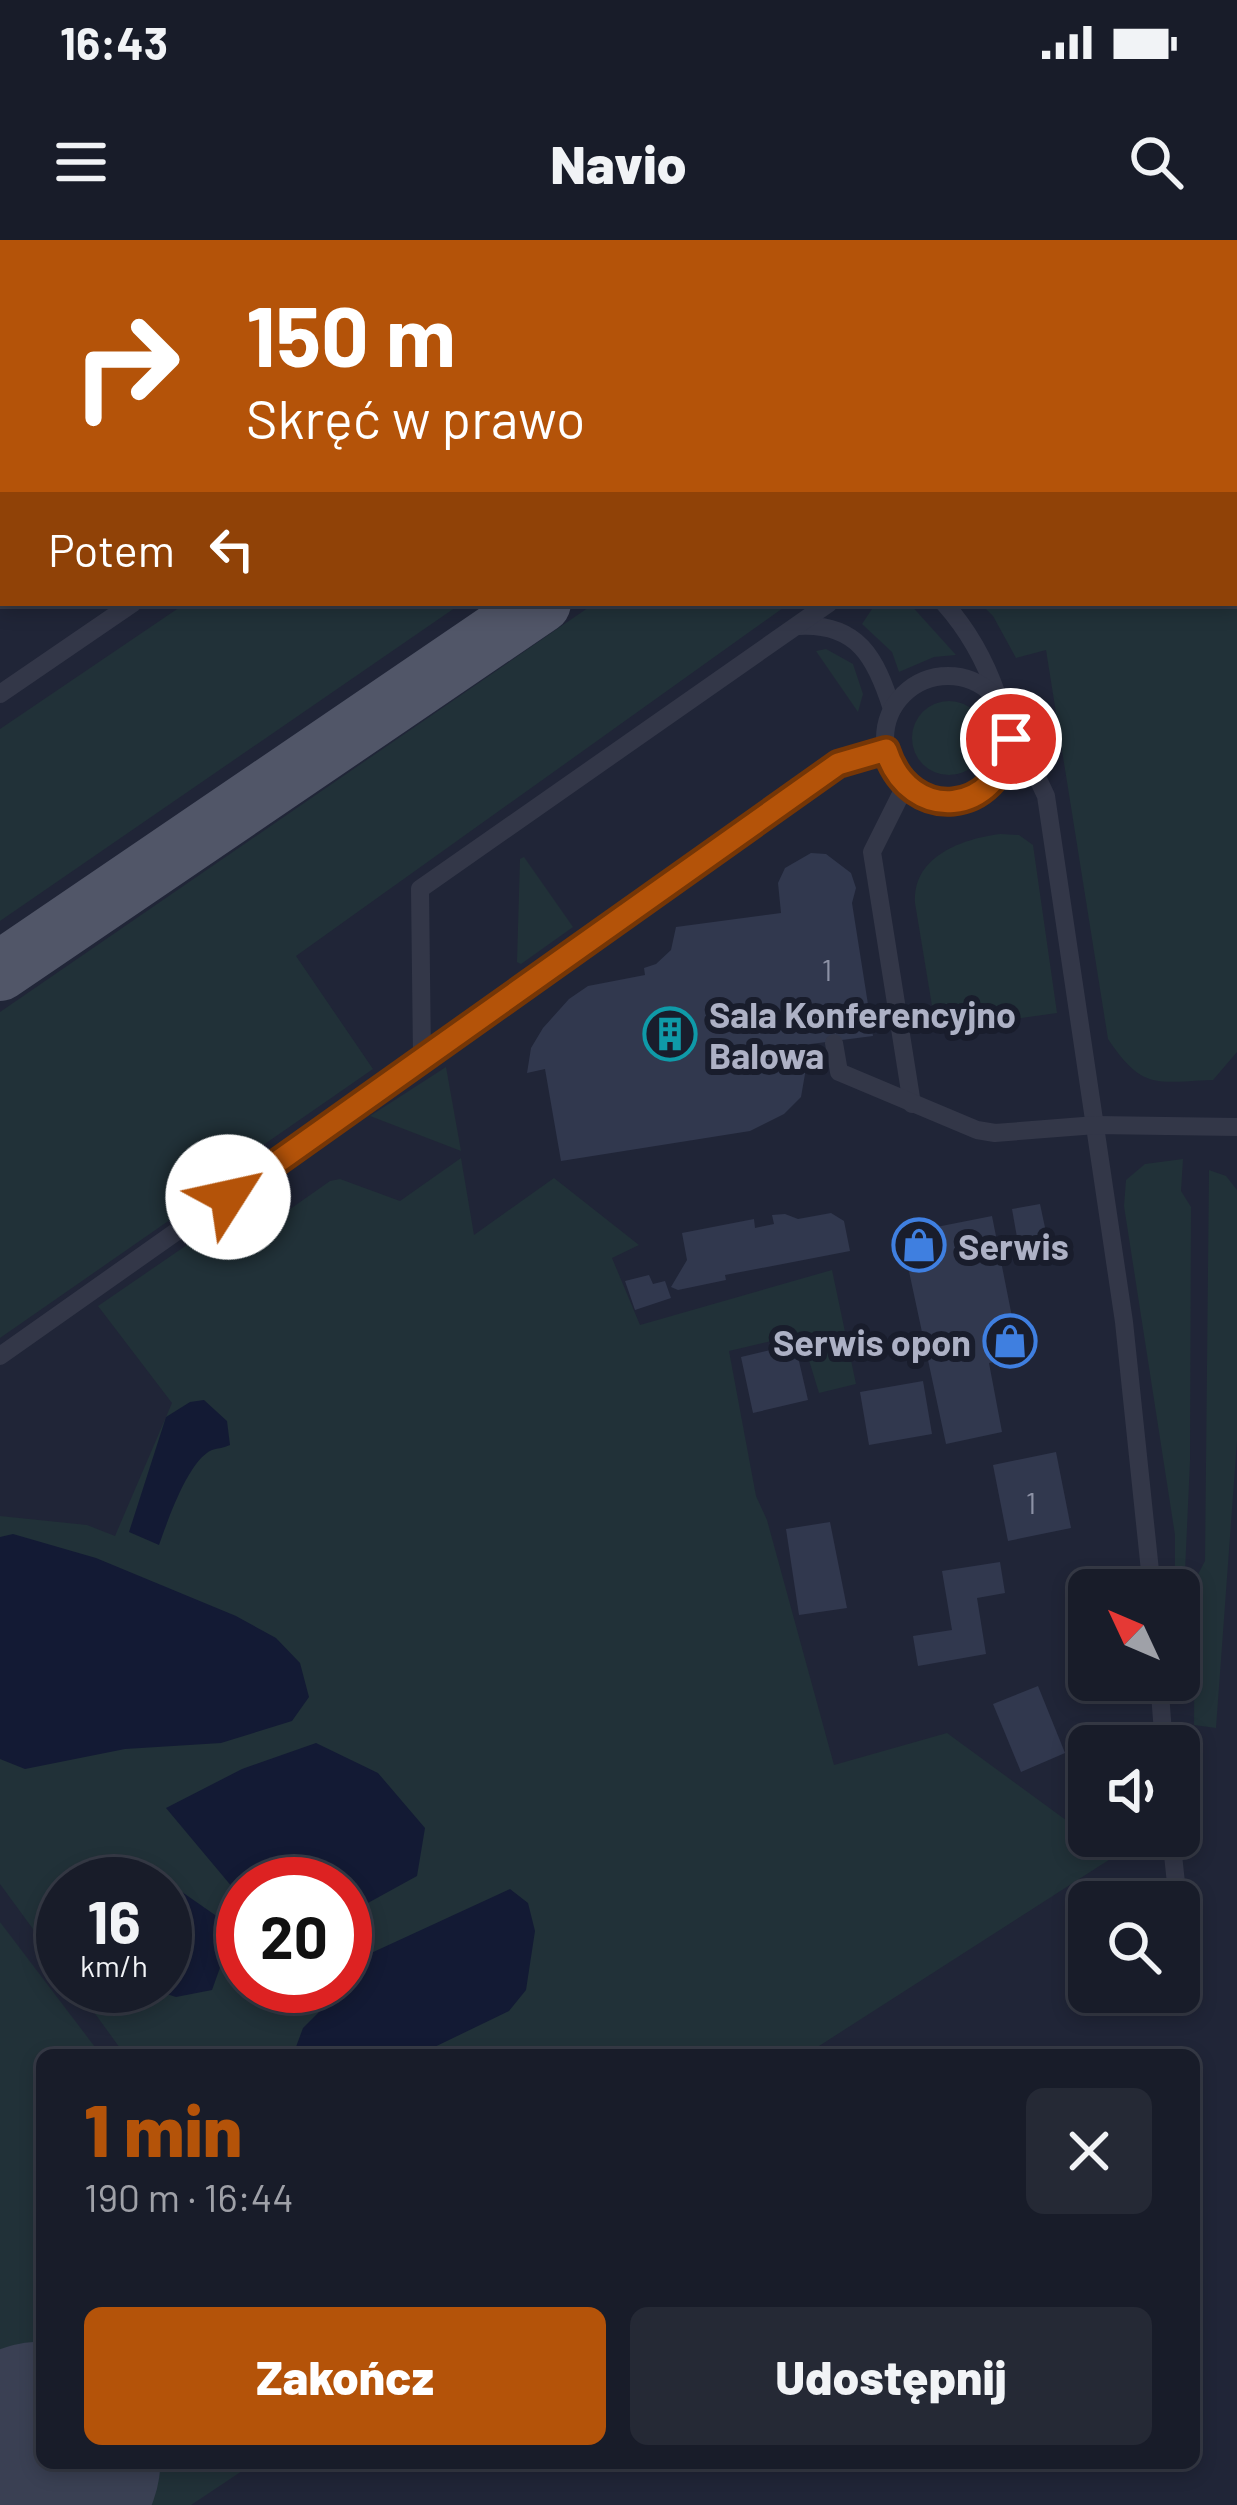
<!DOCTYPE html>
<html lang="pl">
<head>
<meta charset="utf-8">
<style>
	body { margin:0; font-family:Barlow,sans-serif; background:#252935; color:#f1f3f6; height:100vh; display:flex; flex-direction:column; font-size:45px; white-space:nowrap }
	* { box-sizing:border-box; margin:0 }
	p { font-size:39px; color:#9fa1a8 }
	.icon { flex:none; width:66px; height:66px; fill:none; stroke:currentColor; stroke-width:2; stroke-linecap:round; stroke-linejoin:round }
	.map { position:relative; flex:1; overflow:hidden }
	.side { position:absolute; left:36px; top:1809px; width:1164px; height:420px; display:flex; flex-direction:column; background:#181c29; border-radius:18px; box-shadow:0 6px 18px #0003,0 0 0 3px #363a46 }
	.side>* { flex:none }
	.guide { position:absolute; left:0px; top:0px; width:1239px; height:366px; box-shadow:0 6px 18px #0003,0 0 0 3px #363a46; background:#b45309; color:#fff; overflow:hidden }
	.needle { width:78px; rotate:314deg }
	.controls { position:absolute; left:1068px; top:1329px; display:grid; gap:24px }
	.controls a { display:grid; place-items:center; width:132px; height:132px; border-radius:18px; background:#181c29; box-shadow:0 6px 18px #0003,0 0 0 3px #363a46; font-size:60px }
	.speed { position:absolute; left:36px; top:1617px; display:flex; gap:24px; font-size:60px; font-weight:700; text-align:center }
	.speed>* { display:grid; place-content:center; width:156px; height:156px; border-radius:50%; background:#181c29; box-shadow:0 6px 18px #0003,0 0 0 3px #363a46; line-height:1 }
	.speed small { font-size:30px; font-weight:400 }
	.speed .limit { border:18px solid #d22; background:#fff; color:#111 }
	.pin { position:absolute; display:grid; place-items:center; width:102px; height:102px; color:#fff; margin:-51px; border:6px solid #fff; border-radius:50%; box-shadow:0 3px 12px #0007 }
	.me { position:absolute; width:132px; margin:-66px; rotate:55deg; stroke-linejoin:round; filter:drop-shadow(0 0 9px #0008) }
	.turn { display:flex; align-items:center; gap:42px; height:252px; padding:0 48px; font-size:54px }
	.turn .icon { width:156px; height:156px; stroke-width:2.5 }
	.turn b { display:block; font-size:84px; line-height:102px }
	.then { display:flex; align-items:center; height:114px; padding:0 48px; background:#0003; gap:24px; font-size:45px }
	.round { display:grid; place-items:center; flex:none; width:126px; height:126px; border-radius:18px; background:#252935 }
	.head { display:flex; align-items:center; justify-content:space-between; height:204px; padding:0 48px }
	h1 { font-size:72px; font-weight:800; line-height:90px; color:#b45309 }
	.button { display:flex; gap:24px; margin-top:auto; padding:24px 48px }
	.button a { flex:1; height:138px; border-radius:18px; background:#b45309; color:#fff; font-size:48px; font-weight:800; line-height:138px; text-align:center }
	.button a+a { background:#252935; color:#f1f3f6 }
	.status { display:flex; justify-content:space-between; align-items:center; height:84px; padding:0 60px; background:#181c29; direction:ltr }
	.status svg { height:33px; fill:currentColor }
	header { display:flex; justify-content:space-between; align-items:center; height:156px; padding:0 48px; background:#181c29; font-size:54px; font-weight:800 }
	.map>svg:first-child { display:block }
	.green { fill:#213138; fill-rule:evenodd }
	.water { fill:#131a34 }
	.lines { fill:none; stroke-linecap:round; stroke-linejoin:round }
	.runway { stroke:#3a4053; stroke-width:237 }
	.building { fill:#31384e }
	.service { stroke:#333748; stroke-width:18 }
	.primary { stroke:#515668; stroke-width:60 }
	.route-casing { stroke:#753606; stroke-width:30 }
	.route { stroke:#b45309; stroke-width:21 }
	.labels { text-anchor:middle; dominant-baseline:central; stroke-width:12; stroke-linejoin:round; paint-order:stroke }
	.number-label { font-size:30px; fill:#8c91a5 }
	.poi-label { font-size:36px; font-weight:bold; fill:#adb1c5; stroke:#191d2c; text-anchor:start }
</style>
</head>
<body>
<div class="status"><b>16:43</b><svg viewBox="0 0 49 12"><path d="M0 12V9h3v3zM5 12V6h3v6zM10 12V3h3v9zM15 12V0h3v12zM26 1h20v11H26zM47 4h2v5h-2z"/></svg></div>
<header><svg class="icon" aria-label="menu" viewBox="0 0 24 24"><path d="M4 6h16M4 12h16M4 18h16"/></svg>Navio<svg class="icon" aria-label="search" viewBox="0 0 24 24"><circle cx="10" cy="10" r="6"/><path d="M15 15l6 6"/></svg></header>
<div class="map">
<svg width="1237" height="2265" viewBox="0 0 1237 2265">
	<rect width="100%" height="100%" fill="#202537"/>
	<g class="green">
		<path d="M1237,22V812L1213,840C1156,842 1143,851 1108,799L1046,410L1016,418L993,376L980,363H1236Z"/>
		<path d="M186,363H462L0,681V489Z"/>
		<path d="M595,363H790L296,716L373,829L259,908V918L0,1098V772Z"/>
		<path d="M876,363H909L956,415L934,417L899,432L892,412L862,384Z"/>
		<path d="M826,409L853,424L863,454L858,472L816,411Z"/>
		<circle cx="949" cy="498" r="37"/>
		<path d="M1000,594L1019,595L1033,605L1057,773L936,790L915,663C912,617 961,599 1000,594Z"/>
		<path d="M524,617L573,687L521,724L517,722L520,619Z"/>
		<path d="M446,827L461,911L370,876Z"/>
		<path d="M461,918L474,995L554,938L639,1005L612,1018L640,1085L832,1030L856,1144L819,1153L801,1094L729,1111L756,1256L767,1280L834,1525L947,1493L1115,1616L805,1815H125L75,1746H165V1644H63V1730L0,1644V1276L87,1285L115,1296L172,1163L98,1066L200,996L235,1008L330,941L340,939L400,961ZM243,1644H345V1746H243Z"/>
		<path d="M1183,919L1181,951L1191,967L1190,1221L1185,1332L1175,1337V1295L1124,966L1126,940L1145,924Z"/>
		<path d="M1209,930L1226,936L1237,950V1201L1216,1488L1194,1485L1195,1340L1205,1321Z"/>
		<path d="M0,1682L101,1815H42V2223H254L191,2265H0Z"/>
	</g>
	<g class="water">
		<path d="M204,1160L227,1181L230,1205C224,1208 218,1208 212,1210C188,1220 167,1283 159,1305L129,1292L166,1177L190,1162Z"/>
		<path d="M13,1294L96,1318L236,1376L276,1398L300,1423L309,1457L292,1481L221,1503L125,1509L25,1529L0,1519V1297Z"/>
		<path d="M316,1503L378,1533L425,1588L417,1636L357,1669L345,1671V1644H243V1660L166,1568L242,1529Z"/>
		<path d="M136,1620L228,1684L221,1725L212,1750L176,1757L141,1746H165V1644H78Z"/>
		<path d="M510,1649L528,1663L535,1691L526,1750L509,1771L418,1815H293L303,1788L345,1746L369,1714Z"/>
	</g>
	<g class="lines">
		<path class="runway" d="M0,2251L42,2220"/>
	</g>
	<g class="building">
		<path d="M811,613L826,614L851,633L856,648L852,663L873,796L803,805L805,834L801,857L784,874L750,891L561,921L545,829L527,833L531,808L543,788L569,759L588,746L645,735L644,728L656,724L671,710L676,687L781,673L778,643L785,628Z"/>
		<path d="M1040,964L1047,997L1018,1003L1012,969Z"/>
		<path d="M831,973L844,981L850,1011L725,1035L726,1040L678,1050L671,1047L687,1020L682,993L754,979L755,988L774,984L772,975L785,974L798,979Z"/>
		<path d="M992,976L1020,1117L989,1123L1002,1192L946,1204L901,994Z"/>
		<path d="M649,1035L653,1044L665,1041L671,1058L635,1070L625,1041Z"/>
		<path d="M795,1104L808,1160L753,1173L741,1117Z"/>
		<path d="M923,1141L932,1194L869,1205L860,1152Z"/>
		<path d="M1056,1212L1071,1288L1008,1301L993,1225Z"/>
		<path d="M830,1282L847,1368L799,1375L786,1289Z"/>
		<path d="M1000,1322L1005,1353L977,1358L986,1414L918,1426L913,1396L952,1390L942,1331Z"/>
		<path d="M1038,1446L1065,1513L1021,1532L993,1464Z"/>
	</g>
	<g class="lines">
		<g class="service">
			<path d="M658,3L662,0"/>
			<path d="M944,363C969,391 985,420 997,455"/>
			<path d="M799,386C858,383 876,418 892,469"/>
			<circle cx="948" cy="499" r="63"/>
			<path d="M0,454L133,363"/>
			<path d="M1008,519L1038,539L1046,556L1124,1082L1152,1350"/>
			<path d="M905,546L872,612L912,864"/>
			<path d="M834,803L839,832L977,890L995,893L1096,885L1237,887"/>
			<path d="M422,817L420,649L829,363"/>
			<path d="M0,1116L839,524L885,510"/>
			<path d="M1159,1440L1164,1506"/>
			<path d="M1171,1596L1178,1662"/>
		</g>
		<g class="primary">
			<path d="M1072,3L1076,0"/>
			<path d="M0,731L541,363"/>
		</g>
	</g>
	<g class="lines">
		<g class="route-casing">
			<path id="route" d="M228,957L838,524L886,510C910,585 999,576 1011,499"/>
		</g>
		<use href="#route" class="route"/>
	</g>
	<defs>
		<g id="building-ring" transform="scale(2.7)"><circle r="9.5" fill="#191d2c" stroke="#0f9aa8" stroke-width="1.5"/><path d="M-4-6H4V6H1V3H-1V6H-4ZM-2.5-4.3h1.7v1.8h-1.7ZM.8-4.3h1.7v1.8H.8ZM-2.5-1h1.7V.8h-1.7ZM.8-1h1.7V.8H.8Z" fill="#0f9aa8"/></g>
		<g id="shop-ring" transform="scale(2.7)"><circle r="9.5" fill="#191d2c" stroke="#3f7fe0" stroke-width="1.5"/><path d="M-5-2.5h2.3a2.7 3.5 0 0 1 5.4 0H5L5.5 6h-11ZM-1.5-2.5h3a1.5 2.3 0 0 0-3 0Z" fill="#3f7fe0"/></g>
	</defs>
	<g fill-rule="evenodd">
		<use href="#building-ring" x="670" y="794"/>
		<use href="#shop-ring" x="919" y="1005"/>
		<use href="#shop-ring" x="1010" y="1101"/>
	</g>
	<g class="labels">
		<g class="number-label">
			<text x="827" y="729">1</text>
			<text x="1031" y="1262">1</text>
		</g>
		<g class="poi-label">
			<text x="709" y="773">Sala Konferencyjno<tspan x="709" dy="41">Balowa</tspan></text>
			<text x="958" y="1005">Serwis</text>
			<text x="971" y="1101" text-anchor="end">Serwis opon</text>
		</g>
	</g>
</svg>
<div class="controls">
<a><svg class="needle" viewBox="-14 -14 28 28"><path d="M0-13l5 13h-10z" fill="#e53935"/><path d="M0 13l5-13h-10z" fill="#9fa1a8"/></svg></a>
<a><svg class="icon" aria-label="sound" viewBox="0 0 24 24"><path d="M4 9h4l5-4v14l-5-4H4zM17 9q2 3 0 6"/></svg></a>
<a><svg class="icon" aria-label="search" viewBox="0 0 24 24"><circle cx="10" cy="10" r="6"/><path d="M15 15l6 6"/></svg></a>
</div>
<div class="speed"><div>16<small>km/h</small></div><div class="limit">20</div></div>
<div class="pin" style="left:1011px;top:499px;background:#d93025"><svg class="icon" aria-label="arrive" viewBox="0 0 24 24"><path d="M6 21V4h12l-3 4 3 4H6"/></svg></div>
<svg class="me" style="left:228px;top:957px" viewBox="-20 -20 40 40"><circle r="19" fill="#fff"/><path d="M0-13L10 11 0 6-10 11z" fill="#b45309"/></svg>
<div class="guide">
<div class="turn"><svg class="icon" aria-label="right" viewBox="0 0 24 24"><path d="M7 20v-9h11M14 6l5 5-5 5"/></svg><div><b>150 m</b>Skręć w prawo</div></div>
<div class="then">Potem<svg class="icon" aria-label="left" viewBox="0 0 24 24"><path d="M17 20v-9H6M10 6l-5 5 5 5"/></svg></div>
</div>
<section class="side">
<div class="head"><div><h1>1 min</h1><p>190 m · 16:44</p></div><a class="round"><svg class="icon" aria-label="close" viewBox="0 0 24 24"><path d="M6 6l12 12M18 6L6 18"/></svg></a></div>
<div class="button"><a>Zakończ</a><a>Udostępnij</a></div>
</section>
</div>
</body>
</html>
